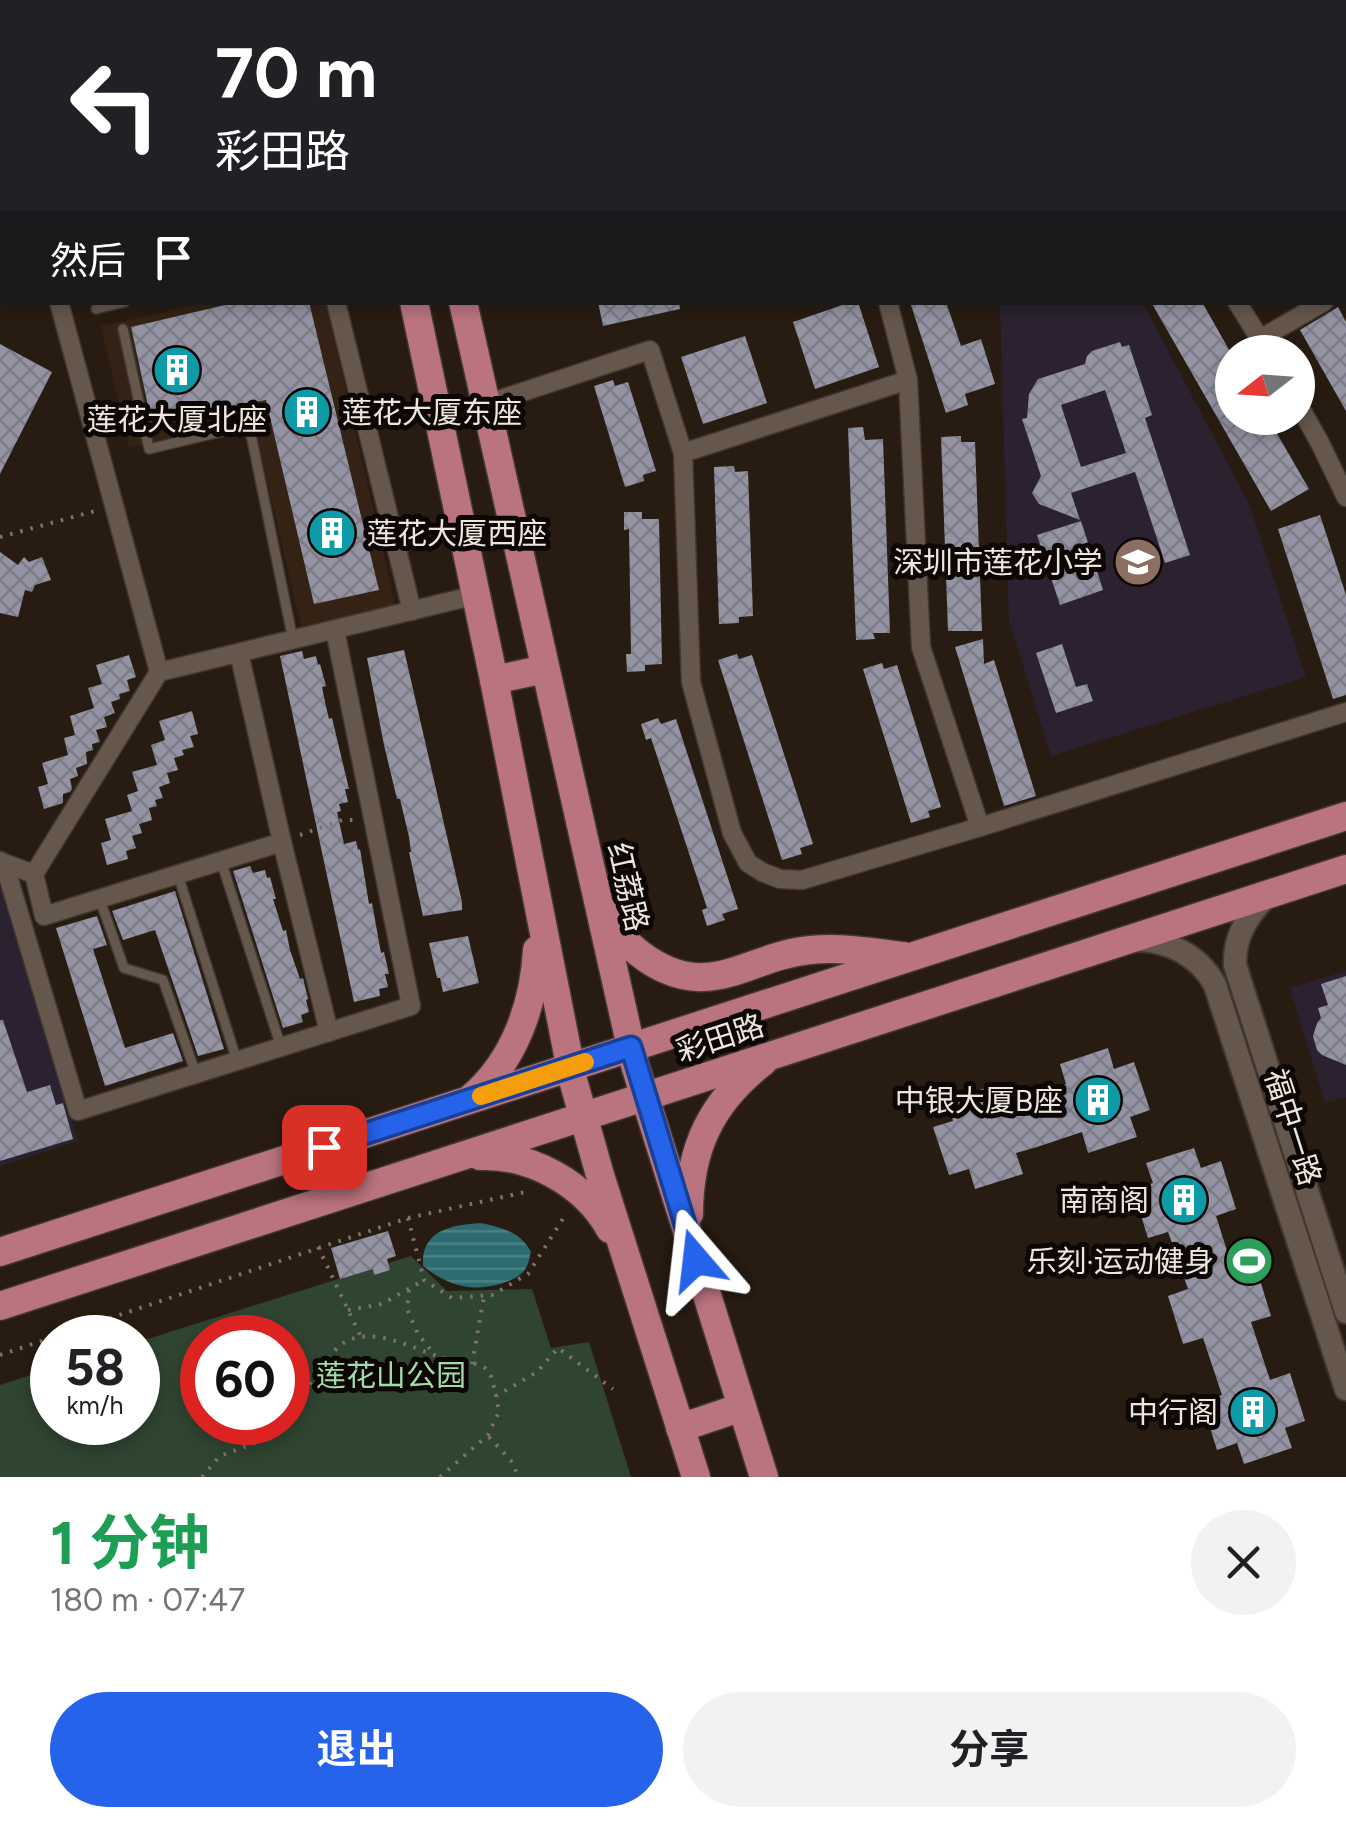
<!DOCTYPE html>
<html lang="zh">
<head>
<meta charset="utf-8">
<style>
	body { margin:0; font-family:Figtree,"Noto Sans SC",sans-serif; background:#f2f2f2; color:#202124; height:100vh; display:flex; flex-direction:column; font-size:38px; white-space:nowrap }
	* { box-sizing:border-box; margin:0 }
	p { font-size:32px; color:#757577 }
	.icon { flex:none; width:55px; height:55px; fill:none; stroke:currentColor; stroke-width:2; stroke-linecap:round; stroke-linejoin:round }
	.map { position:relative; height:1477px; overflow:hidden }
	.sheet { display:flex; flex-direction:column; background:#fff; flex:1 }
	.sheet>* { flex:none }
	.top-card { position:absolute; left:0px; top:0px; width:1348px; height:305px; box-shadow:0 5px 15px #0003; background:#202124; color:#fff; overflow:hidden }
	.needle { width:65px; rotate:253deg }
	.buttons { position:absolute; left:1215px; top:335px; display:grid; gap:20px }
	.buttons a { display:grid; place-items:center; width:100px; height:100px; border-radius:50%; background:#fff; box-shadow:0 5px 15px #0003; font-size:50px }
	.speed { position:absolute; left:30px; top:1315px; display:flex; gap:20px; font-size:50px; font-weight:700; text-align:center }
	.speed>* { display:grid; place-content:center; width:130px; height:130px; border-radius:50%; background:#fff; box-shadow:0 5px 15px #0003; line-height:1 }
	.speed small { font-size:25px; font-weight:400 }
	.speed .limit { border:15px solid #d22; background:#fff; color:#111 }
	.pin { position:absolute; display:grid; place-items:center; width:85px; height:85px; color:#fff; margin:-42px; border-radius:20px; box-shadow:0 5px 15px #0006 }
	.me { position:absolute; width:110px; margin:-55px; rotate:343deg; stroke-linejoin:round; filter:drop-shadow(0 0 8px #0008) }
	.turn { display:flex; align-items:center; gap:35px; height:210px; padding:0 50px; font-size:45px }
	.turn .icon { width:130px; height:130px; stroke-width:2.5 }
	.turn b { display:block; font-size:70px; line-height:85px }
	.then { display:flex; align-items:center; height:95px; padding:0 50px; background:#0003; gap:20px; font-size:38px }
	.round { display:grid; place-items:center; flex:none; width:105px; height:105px; border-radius:52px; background:#f2f2f2 }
	.headline { display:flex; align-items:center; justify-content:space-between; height:170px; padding:0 50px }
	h1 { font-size:60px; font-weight:700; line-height:75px; color:#1e9e55 }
	.cta { display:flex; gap:20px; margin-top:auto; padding:20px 50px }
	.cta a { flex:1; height:115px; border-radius:60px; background:#2563eb; color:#fff; font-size:40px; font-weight:700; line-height:115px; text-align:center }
	.cta a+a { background:#f2f2f2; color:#202124 }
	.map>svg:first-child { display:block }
	.built { fill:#342315 }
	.education { fill:#2b2130 }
	.green { fill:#2f4431; fill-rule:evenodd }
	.water { fill:url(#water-rules) }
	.building { fill:url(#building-cross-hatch); fill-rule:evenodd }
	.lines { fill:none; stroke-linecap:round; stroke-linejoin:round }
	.service-casing { stroke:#413732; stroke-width:12 }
	.minor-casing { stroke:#413732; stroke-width:21 }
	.tertiary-casing { stroke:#413732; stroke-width:26 }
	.primary-casing { stroke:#413732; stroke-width:31 }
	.path { stroke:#7e746c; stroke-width:4; stroke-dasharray:2.5 8; stroke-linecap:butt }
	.service { stroke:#65574c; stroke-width:9 }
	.minor { stroke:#65574c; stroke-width:18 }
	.tertiary { stroke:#65574c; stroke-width:22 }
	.primary { stroke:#ba747f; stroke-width:28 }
	.route-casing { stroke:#184099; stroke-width:25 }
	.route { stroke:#2563eb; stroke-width:18 }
	.slow { stroke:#f59e0b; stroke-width:18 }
	.labels { text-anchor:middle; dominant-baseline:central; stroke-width:10; stroke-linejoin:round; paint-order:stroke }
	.poi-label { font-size:30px; fill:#ede5de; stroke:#0c0704; text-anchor:end }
	.street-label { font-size:30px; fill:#ede5de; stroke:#0c0704 }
	.park-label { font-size:30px; fill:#a1dba6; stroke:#0c0704 }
</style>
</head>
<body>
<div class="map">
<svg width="1346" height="1477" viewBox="0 0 1346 1477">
	<defs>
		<pattern id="water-rules" width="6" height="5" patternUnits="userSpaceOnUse" patternTransform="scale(2.5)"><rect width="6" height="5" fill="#2c6b6f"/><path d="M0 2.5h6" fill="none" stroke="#4b8083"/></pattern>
		<pattern id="building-cross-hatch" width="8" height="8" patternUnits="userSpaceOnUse" patternTransform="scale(2.5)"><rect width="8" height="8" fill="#9393a4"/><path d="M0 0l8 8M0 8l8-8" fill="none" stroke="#7c7c87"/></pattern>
	</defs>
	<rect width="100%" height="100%" fill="#281c12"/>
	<path class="built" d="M204,303H326L395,605L301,626L253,420L129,448L101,326Z"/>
	<g class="education">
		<path d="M1000,303H1143L1249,504L1306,677L1051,756L1009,620Z"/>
		<path d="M0,881L78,1141L0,1166Z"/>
		<path d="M1346,971V1097L1325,1103L1290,988Z"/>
	</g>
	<path class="green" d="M411,1256L447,1291L532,1289L551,1348L589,1342L631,1477H0V1385L52,1368V1422H138V1342ZM202,1338H288V1422H202Z"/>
	<path class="water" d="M480,1223C501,1227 521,1232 531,1252C529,1258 529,1263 526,1268C522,1275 514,1279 506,1282C475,1293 449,1287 423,1266C421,1231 450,1225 480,1223Z"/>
	<g class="building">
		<path d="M238,302H309L379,590L314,604L266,400L152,424L131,327Z"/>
		<path d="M598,302H679L680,309L603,326Z"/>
		<path d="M851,302H858L879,367L815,389L793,322Z"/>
		<path d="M910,302H946L961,346L981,339L995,384L965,394L968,405L946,413Z"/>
		<path d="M1151,302H1202L1232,355V418H1268L1309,489L1271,511Z"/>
		<path d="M1338,307L1346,322V411L1300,330Z"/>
		<path d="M745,336L767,403L703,424L681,357Z"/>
		<path d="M1120,342L1122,347L1129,345L1152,415L1145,418L1190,555L1165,563L1135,472L1071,493L1080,520L1039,504L1032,493L1041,476L1022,419L1027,418L1029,394L1038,379L1085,364L1087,356L1092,351ZM1105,390L1126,453L1081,467L1061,405Z"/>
		<path d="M0,344L52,372L0,474Z"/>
		<path d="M613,380L615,386L628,382L656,471L643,475L644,481L625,487L594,386Z"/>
		<path d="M863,427L865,440L883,439L890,633H873L875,639L856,640L848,428Z"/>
		<path d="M961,436V442H975L982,631H948L941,437Z"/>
		<path d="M734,466L735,472L748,471L753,616L739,617V623L719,624L714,467Z"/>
		<path d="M624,512H642V519H659L662,664L645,665V671L627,672L626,654H631L629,529L624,530Z"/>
		<path d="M1320,515L1346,595V695L1333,699L1278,529Z"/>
		<path d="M1081,521L1103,590L1060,605L1037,535Z"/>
		<path d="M0,552L18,565L24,557L29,562L42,557L51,580L35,585L32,592L25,590L18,617L0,613Z"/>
		<path d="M983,639L984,664L994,660L1036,796L1004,806L955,647Z"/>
		<path d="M1062,644L1076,687L1087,684L1093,701L1056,713L1036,653Z"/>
		<path d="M404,650L462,902V910L423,916L409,852H411L409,837L400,799H397L384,745L367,658Z"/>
		<path d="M302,651L304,659L316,656L318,665L320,664L326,686L322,687L325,702L329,719L332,718L349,789H345L348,802L339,804L341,811L337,812L344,844L356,841L358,850L360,849L369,904L372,903L381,953L384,952L389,974H385L388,987L379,989L380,996L354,1002L280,656Z"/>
		<path d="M737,654L739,659L752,655L813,844L800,848L802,854L782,860L718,660Z"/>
		<path d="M129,655L136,677L127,680L130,691L119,694L120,699L111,702L115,713L104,717L107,727L96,730L100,742L92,744L93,750L86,752L87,764L76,768L78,776L70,779L72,789L70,792L63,794V803L44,809L38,787L48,784L42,763L68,755L64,738L75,735L70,716L94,708L88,688L102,684L96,665Z"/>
		<path d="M882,663L884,669L897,665L941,807L928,811L930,817L911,823L863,669Z"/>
		<path d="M192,711L198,734L190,736L194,747L182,750L184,755L174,758L178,770L167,773L170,783L159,787L163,798L155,800L157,806L149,808L152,820L139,824L142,833L132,836L136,848L126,851L128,859L107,865L101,843L111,840L105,819L132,811L127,795L138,791L132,772L157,765L151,745L165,740L159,721Z"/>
		<path d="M658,718L661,724L676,719L738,909L722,914L725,920L707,926L702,910L707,908L651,738L646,740L641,724Z"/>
		<path d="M250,866L253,873L265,870L267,878L270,877L276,899H273L283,931L286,930L290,950L300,979L303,978L308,999L306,1000L309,1012L301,1015L303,1022L283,1028L233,871Z"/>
		<path d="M175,891L224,1049L198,1056L155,930L123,940L112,911Z"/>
		<path d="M97,916L107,945L93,949L125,1048L173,1033L183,1061L105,1086L56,928Z"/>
		<path d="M468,936L479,983L443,992L440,978H437L429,943Z"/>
		<path d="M1346,976V1065L1322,1055L1317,1050L1313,1036L1317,1023L1321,1018L1318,1008L1328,1005L1321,984Z"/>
		<path d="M0,1020H3L27,1092L50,1085L56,1105L63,1103L73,1139L0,1161Z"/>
		<path d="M1108,1048L1114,1069L1134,1062L1150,1110L1130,1117L1137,1137L1088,1153L1082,1132L1037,1147L1016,1153L1023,1174L975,1189L969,1169L949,1175L933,1127L953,1121L947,1100L995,1085L1001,1105L1046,1091L1066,1084L1060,1064Z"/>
		<path d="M1194,1148L1201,1168L1221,1161L1236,1209L1216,1216L1228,1254L1235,1274L1256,1267L1271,1316L1251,1322L1270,1380L1290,1373L1305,1421L1285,1428L1292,1448L1244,1464L1237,1443L1217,1450L1202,1402L1222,1395L1203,1338L1183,1344L1168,1296L1188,1289L1175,1251L1168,1232L1148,1238L1133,1190L1153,1183L1146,1163Z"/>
		<path d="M388,1231L396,1256L387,1259L390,1270L374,1275L373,1269L340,1279L331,1248Z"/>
	</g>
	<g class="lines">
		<g class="service-casing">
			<g id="service">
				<path d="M634,0L635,2"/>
				<path d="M885,2V0"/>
				<path d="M96,309L125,302"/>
				<path d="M123,329L149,449L249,425L293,640"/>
				<path d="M221,861L281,1047"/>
				<path d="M178,875L237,1061"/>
				<path d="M100,900L124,968L163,980L196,1074"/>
			</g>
		</g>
		<g class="minor-casing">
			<g id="minor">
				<path d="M167,0L168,2"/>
				<path d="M502,0L503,2"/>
				<path d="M1176,2V0"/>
				<path d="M0,149L2,150"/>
				<path d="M1345,290H1346"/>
				<path d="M59,302L159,672"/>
				<path d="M336,302L412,611"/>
				<path d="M888,302L908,380L921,647L980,827"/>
				<path d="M1237,302L1268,352"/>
				<path d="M1260,339L1324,302"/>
				<path d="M486,404L650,350L683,453L691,682L732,833L748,863L762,872L780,879L802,880L980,827L1346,712"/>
				<path d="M1298,404L1320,443L1346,497"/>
				<path d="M683,453L908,380"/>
				<path d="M239,653L282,842L329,1032"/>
				<path d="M0,861L4,863L78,1111L411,1006L335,630"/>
				<path d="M4,863L34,874L159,672L476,595"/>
				<path d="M34,874L44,916L282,842"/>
			</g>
		</g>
		<g class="tertiary-casing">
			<g id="tertiary">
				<path d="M1269,894C1248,914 1234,936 1235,965L1346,1312"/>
				<path d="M1135,940C1168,940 1199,955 1215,985L1346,1389"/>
			</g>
		</g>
		<g class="primary-casing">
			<g id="primary">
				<path d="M347,0L348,2"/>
				<path d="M395,0V2"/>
				<path d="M414,302L494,680L573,1080L600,1175L696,1477"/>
				<path d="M463,302L635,1065L764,1477"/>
				<path d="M494,680L545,669"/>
				<path d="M607,913C614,932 631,948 647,959C711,1002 748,956 810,950C842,947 872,952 903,956"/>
				<path d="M471,1098C514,1062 534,1005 537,950"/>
				<path d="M480,1156C531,1154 585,1184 610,1229"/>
				<path d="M689,1214C689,1149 711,1102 763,1062"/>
				<path d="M0,1252L1346,816"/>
				<path d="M0,1306L1346,869"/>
				<path d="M680,1428L742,1407"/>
			</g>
		</g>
		<g class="path">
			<path d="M0,537L95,511"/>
			<path d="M300,835L342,820H353"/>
			<path d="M408,1218L424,1280L452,1298L492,1295L528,1274L566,1214"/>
			<path d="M318,1247L361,1337"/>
			<path d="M409,1290L407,1309L418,1334L435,1355"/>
			<path d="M348,1310L382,1304L424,1280"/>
			<path d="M0,1355L408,1218L530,1191"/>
			<path d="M472,1364L484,1296"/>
			<path d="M288,1420C301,1400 323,1358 342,1344C373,1323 416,1351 447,1359C459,1362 474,1361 485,1368C493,1374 493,1386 496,1396"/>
			<path d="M489,1437L513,1463L518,1477"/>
			<path d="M202,1477L220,1456L266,1439L286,1422"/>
			<path d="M440,1477L488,1435L499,1412L496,1396L537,1372L558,1348L613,1389"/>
		</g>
		<use href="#service" class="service"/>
		<use href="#minor" class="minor"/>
		<use href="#tertiary" class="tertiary"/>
		<use href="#primary" class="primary"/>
	</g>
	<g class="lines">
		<g class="route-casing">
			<path id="route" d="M324,1147L631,1047L696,1260"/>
		</g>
		<use href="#route" class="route"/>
		<path class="slow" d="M481,1096L585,1062"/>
	</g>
	<defs>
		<g id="building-disc" transform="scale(2.5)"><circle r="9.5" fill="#0f9aa8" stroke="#0c0704"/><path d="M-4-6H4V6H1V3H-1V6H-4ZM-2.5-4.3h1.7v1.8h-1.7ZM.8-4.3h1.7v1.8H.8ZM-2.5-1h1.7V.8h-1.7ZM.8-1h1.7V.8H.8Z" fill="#fff"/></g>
		<g id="school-disc" transform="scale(2.5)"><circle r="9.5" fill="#8d6e63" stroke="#0c0704"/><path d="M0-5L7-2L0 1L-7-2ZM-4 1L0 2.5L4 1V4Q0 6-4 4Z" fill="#fff"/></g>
		<g id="stadium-disc" transform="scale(2.5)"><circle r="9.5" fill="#2e9e5b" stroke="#0c0704"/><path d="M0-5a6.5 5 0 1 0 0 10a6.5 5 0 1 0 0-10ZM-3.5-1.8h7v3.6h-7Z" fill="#fff"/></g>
	</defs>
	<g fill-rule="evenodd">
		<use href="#building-disc" x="177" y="370"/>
		<use href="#building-disc" x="307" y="412"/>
		<use href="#building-disc" x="332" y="533"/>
		<use href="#school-disc" x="1138" y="562"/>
		<use href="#building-disc" x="1098" y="1100"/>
		<use href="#building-disc" x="1184" y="1200"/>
		<use href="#stadium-disc" x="1249" y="1261"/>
		<use href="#building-disc" x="1253" y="1412"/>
	</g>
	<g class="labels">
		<g class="poi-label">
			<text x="342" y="412" text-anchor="start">莲花大厦东座</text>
			<text x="177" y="419" text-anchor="middle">莲花大厦北座</text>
			<text x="367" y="533" text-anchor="start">莲花大厦西座</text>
			<text x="1103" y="562">深圳市莲花小学</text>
			<text x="1063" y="1100">中银大厦B座</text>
			<text x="1149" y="1200">南商阁</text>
			<text x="1214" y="1261">乐刻·运动健身</text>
			<text x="1218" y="1412">中行阁</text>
		</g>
		<g class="street-label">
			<text transform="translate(628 887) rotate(77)">红荔路</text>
			<text transform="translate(720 1038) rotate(-18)">彩田路</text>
			<text transform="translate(1293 1127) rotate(72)">福中一路</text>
		</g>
		<g class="park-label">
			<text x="391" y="1375">莲花山公园</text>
		</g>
	</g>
</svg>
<div class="buttons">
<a><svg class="needle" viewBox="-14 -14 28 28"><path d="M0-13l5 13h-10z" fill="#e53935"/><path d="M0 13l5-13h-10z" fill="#757577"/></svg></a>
</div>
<div class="speed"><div>58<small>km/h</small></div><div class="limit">60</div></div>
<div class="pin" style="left:324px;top:1147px;background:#d93025"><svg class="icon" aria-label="arrive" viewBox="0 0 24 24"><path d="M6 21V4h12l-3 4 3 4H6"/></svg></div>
<svg class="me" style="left:696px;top:1260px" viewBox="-20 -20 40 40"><path d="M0-17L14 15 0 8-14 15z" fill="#2563eb" stroke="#fff" stroke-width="4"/></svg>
<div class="top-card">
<div class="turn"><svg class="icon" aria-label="left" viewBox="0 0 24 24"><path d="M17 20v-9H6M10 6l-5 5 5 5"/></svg><div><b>70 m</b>彩田路</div></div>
<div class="then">然后<svg class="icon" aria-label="arrive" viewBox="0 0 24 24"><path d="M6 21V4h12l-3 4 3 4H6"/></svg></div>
</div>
</div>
<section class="sheet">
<div class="headline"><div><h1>1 分钟</h1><p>180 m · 07:47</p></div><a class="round"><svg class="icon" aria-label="close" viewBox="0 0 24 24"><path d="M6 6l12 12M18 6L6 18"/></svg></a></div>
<div class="cta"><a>退出</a><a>分享</a></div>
</section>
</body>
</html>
